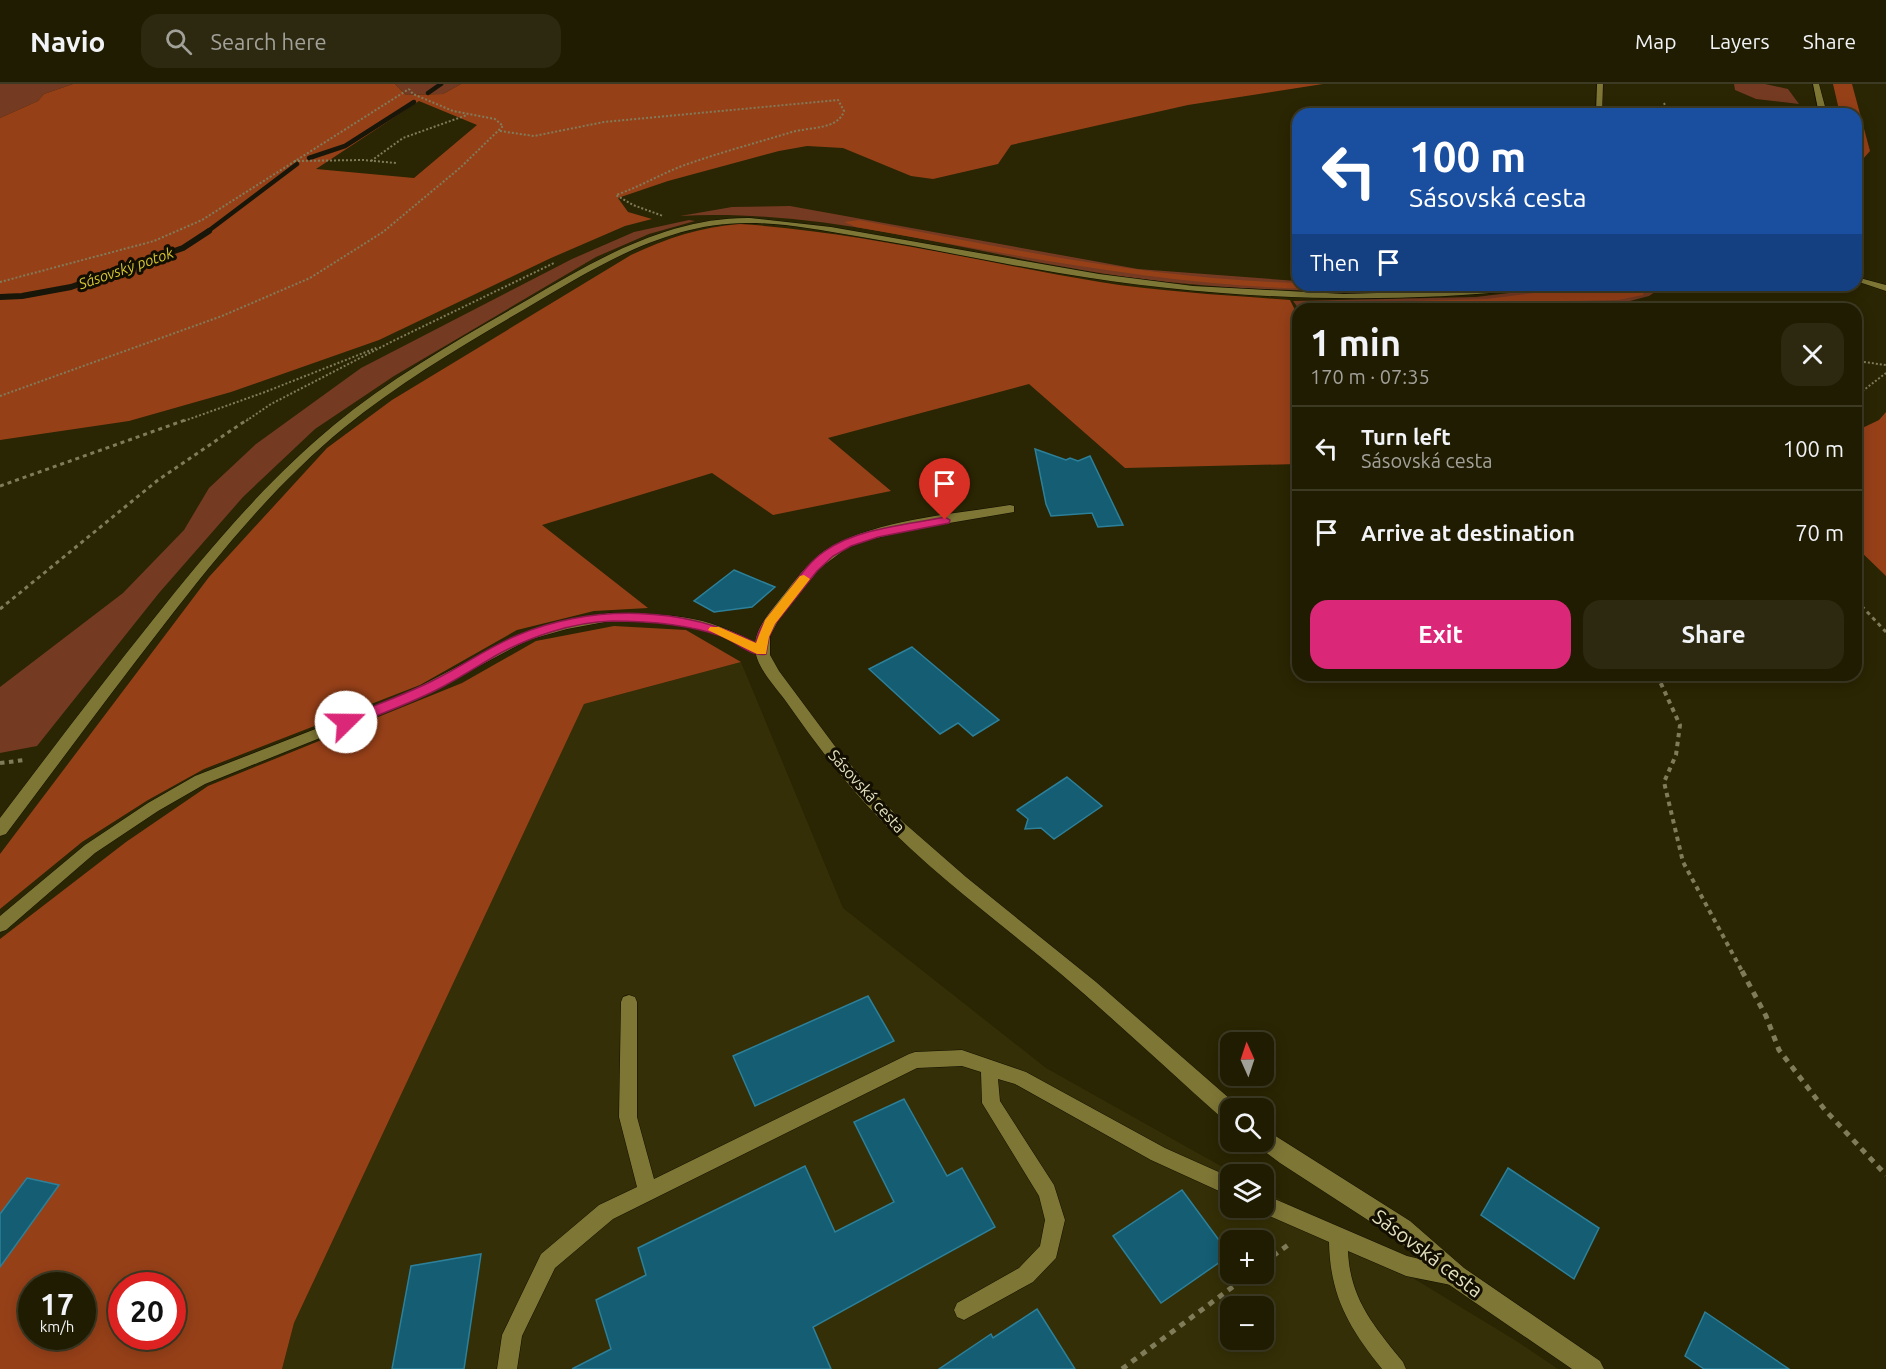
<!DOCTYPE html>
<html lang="en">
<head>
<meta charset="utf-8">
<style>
	body { margin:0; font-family:Ubuntu,sans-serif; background:#2d2911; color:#f1f3f6; height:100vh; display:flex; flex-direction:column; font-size:22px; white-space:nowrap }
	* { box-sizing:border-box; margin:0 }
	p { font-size:20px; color:#a2a199 }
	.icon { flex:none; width:33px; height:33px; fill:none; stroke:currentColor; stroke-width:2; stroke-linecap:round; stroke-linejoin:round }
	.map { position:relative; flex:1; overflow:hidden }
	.panel { position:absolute; left:1292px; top:219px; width:570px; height:378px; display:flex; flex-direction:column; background:#201c02; border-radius:18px; box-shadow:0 3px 15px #0003,0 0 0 2px #3d3a24 }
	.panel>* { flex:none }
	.hud { position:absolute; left:1292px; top:24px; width:570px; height:183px; border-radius:18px; box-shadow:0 3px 15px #0003,0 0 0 2px #3d3a24; background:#1a4fa0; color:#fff; overflow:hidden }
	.needle { width:39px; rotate:357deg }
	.tools { position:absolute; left:1220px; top:948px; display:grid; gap:12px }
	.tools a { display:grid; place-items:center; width:54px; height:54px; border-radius:12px; background:#201c02; box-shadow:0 3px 15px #0003,0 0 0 2px #3d3a24; font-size:30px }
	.speed { position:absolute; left:18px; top:1188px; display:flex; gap:12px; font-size:30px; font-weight:700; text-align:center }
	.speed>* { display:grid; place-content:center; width:78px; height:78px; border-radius:50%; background:#201c02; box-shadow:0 3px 15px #0003,0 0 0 2px #3d3a24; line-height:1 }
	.speed small { font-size:15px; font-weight:400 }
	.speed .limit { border:9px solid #d22; background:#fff; color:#111 }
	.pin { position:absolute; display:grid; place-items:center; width:51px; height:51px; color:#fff; margin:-62px -26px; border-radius:50% 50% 50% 0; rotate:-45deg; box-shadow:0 0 6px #0007 }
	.pin .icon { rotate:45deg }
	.me { position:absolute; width:66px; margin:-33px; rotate:68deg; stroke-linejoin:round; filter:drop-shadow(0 0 4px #0008) }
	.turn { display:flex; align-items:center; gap:21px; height:126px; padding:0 18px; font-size:27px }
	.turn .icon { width:78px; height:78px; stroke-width:2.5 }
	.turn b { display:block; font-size:42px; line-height:51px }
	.then { display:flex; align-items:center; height:57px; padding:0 18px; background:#0003; gap:12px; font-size:22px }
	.round { display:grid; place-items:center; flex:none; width:63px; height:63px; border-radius:18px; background:#2d2911 }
	.summary { display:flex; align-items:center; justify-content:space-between; height:102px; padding:0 18px }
	h1 { font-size:36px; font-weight:700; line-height:45px }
	.cta { display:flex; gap:12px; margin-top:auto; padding:12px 18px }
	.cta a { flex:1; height:69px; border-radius:18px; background:#db2777; color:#fff; font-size:24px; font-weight:700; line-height:69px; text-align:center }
	.cta a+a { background:#2d2911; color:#f1f3f6 }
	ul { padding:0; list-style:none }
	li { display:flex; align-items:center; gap:18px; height:84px; padding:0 18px; border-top:2px solid #3d3a24 }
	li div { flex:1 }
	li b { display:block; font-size:22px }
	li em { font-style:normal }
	header { display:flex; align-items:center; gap:36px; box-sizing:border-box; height:84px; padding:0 30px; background:#201c02; border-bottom:2px solid #3d3a24 }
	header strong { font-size:28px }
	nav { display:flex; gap:33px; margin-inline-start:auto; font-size:21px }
	.search { width:420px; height:54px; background:#2d2911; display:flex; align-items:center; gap:15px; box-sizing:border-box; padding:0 21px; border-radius:18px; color:#a2a199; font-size:22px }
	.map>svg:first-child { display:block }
	.built { fill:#342f06; fill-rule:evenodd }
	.green { fill:#743a22 }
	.forest { fill:#964018; fill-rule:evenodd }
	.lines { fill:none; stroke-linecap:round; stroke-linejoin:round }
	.stream-far1 { stroke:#181608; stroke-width:4.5 }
	.stream { stroke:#181608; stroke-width:6 }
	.building { fill:#145d73; stroke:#2d809a; stroke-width:1.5 }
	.service-casing { stroke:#110e00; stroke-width:1 }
	.minor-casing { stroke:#110e00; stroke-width:1 }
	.tertiary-casing { stroke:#110e00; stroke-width:1 }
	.path-far3 { stroke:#807c5a; stroke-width:2; stroke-dasharray:2 2; stroke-linecap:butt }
	.path-far2 { stroke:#807c5a; stroke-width:3; stroke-dasharray:4 4; stroke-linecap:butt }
	.path-far1 { stroke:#807c5a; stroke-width:4; stroke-dasharray:4.5 4.5; stroke-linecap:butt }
	.path { stroke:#807c5a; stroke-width:5; stroke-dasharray:6 6; stroke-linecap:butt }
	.service { fill:#7e7635; fill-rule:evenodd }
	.minor { fill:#7e7635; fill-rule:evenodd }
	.tertiary { fill:#7e7635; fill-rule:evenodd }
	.route { fill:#db2777; stroke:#8e194d; stroke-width:1.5 }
	.slow { fill:#f59e0b }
	.labels { text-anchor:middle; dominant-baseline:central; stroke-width:6; stroke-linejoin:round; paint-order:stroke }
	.far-water-label { font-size:15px; font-style:italic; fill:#d5c431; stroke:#120e00 }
	.street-label { font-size:16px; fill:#e4e1c0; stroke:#120e00 }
	.near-street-label { font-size:20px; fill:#e4e1c0; stroke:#120e00 }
</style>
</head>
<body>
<header>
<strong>Navio</strong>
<div class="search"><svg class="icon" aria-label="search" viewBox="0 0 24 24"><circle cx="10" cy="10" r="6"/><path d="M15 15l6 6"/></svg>Search here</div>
<nav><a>Map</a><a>Layers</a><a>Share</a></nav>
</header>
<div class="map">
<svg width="1886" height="1285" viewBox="0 0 1886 1285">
	<rect width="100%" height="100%" fill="#2a2502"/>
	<path class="built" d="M741,578L843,824L1046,984L1235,1090H1230V1124H1263V1106L1326,1141L1518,1258L1558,1285H282L294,1239L584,620ZM1230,1156H1263V1190H1230ZM1230,1222H1263V1256H1230Z"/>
	<g class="green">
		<path d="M0,0H73L44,10L38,17L0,34Z"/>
		<path d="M395,0H461L443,10L406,11Z"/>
		<path d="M1734,0H1765L1788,5L1799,20L1756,15L1735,6Z"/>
		<path d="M790,122L1138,185L1297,197L1298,201H1505C1372,210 1239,210 1106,190C965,168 823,124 680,132L732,123Z"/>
		<path d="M689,136L695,137L649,150L596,173L394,292L315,345L243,413L159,509L37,662L0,669V603L123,509L184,446L209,404L256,360L361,284L572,175L634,148Z"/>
		<path d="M1577,201H1665L1649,212L1626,218L1512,225H1299L1293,217L1476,213Z"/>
	</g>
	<g class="forest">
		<path d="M73,0H395L406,11L443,10L461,0H1323L1188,21L1011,61L998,80L933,95L911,92L843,64L807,62L779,67L668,97L618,114L628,128L652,135L625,142L551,174L379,256L231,308L129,337L0,356V34L38,17L44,10ZM419,17L477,41L414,94L316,85Z"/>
		<path d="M1833,0H1852L1870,67L1856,83V30H1840Z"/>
		<path d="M859,136C1004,164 1149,195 1297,199L1298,201H1453C1437,207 1394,204 1375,205C1200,210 1028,173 856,143L844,138Z"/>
		<path d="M740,140C861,148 980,178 1100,198C1162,208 1226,211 1290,216L1297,230V380L1125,384L1029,300L828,354L891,407L773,431L712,389L542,441L648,524L594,527L517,546L420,601L204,685L148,716L82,758L0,825V770L209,493L327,364L392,316L631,171C667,154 700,143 740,140Z"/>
		<path d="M1594,201H1651L1645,203L1643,211L1618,216L1566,217L1480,225H1372L1351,222L1373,218L1487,215Z"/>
		<path d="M1886,328V492L1856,463V347L1879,336Z"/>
		<path d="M614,542L686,546L741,578L584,620L294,1239L282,1285H0V855L126,758L208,702L462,599L536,557ZM32,1202H82V1252H32ZM122,1202H172V1252H122Z"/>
	</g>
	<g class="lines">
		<g class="stream-far1">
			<path d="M428,9L441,0"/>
			<path d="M309,74L345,62L414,18"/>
			<path d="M207,148L297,80"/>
		</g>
		<path class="stream" d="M0,213L22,212L71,203L183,164L209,147"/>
	</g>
	<g class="building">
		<path d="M1035,365L1066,376L1070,374L1078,377L1090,372L1123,441L1098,443L1092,429L1051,432L1046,420Z"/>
		<path d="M734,486L775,503L752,523L714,528L694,517Z"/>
		<path d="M912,563L963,606L999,636L973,652L958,639L940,650L869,585Z"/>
		<path d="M1067,693L1102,722L1054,755L1041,744L1025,745L1028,735L1017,726Z"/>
		<path d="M868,912L894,957L755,1022L733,972Z"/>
		<path d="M904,1015L947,1092L962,1084L995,1143L813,1243L831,1285H572L611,1265L596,1216L646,1191L638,1164L805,1082L835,1148L894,1118L854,1038Z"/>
		<path d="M1508,1084L1599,1144L1574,1195L1481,1131Z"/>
		<path d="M27,1094L59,1101L0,1183V1130Z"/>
		<path d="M1182,1106L1230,1171L1161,1219L1113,1152Z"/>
		<path d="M481,1170L464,1285H392L411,1182Z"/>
		<path d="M1037,1225L1075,1285H939L991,1250L993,1254Z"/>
		<path d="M1705,1228L1789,1285H1704L1685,1272Z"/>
	</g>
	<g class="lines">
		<g class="service-casing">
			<g id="service">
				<path d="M1597,0H1603L1602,30H1596Z"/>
				<path d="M1856,193L1886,201V207L1856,197Z"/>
				<path d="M610,529C638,530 666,530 693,535C719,540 743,552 766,564L768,567L762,571L724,553L692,543L651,538L610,537L567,545L528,556L415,616L205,700L158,727L95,769L6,846L0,848V832L85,761L148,719L195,692L405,610L520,550L566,537Z"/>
				<path d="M629,911L635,913L637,918V1033L654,1095L909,970L915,968L962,966L1026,988L1165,1064L1230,1093V1112L1151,1076L1015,1000L998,995L1000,1017L1054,1101L1065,1136L1056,1174L1033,1198L964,1236L957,1233L954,1226L957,1219L1019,1184L1040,1162L1045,1136L1039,1112L982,1019L981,988L962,982L917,984L613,1135L555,1184L522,1252L517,1285H497L502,1251L541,1170L599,1121L637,1103L619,1033L621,918L623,913Z"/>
				<path d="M1263,1110L1407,1172L1458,1184L1461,1191L1458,1198L1451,1201L1406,1192L1348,1167C1350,1215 1374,1242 1403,1278L1406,1285H1382C1349,1244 1330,1212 1329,1158L1256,1126L1255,1124H1263Z"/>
			</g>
		</g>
		<g class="minor-casing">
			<g id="minor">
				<path d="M1010,421L1014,422V428L914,445L868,456L847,464L820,484L778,537L770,552V571L779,587L834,661L874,708L903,738L966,793L1096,898L1237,1021L1238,1024H1230V1037L1223,1035C1169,987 1116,937 1061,890C999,838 933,790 877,732C843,697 814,657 785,616C774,601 754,581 755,561C756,543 770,528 781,514C794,498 807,479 824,467C871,436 955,430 1010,421Z"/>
				<path d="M1263,1044L1410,1137L1464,1184L1600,1277L1604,1285H1572L1448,1200L1394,1153L1280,1079L1256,1061L1254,1058H1263Z"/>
			</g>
		</g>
		<g class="tertiary-casing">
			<g id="tertiary">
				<path d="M1813,0H1819L1827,30H1819Z"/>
				<path d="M750,134L831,143L1099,190L1193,202L1344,210L1444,207L1518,201H1548L1543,204C1381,222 1220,216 1059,189C991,178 924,163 856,152C820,146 784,139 749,139C672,138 604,178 540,216C474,255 405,294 345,343C275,400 218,471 163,542C109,611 58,681 6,750L0,752V734C50,668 100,602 152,537C207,468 265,398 334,341C393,292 463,253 529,215C597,175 669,133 750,134Z"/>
			</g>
		</g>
		<g class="path-far3">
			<path d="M1664,19L1669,30"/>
			<path d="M500,47L534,52L604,38L838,16L844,27C838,46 809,43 792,48C756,59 718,69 682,82C659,91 639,103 616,111L633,121L663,132"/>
			<path d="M294,77L363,76L396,79"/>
			<path d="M371,77L403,54L467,31"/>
			<path d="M0,198L154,157L202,136L409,5"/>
			<path d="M1856,277L1886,281"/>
			<path d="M0,312L222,232L310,194L383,148L461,83L503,42L495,35L453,27L413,10L409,5"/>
			<path d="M1856,312L1886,289"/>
			<path d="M184,337L265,308L376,264"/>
			<path d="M246,337L271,320L393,257L554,179"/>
		</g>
		<g class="path-far2">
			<path d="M0,402L188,335"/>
			<path d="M1856,516L1886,548"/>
			<path d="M0,525L158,396L248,335"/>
		</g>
		<g class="path-far1">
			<path d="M1657,591L1680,641L1676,671L1664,698L1683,778L1743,889"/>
			<path d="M0,679L25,676"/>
		</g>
		<g class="path">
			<path d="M1742,887L1766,932L1779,966L1825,1026L1886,1091"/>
			<path d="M1263,1179L1291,1159"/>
			<path d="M1122,1285L1250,1190"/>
		</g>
		<use href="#service" class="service"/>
		<use href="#minor" class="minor"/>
		<use href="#tertiary" class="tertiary"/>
	</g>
	<path class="route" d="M945,433L950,436L949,439L878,453L851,462L833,472L817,487L775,540L769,553L766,570C752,574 734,556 721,552C686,540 649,537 612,537C573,538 529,553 495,572C478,582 461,593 444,602C415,618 382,629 351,642L346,643L340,638L342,635C372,622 405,611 434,596C463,582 488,563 518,551C594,520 683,522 756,559C758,542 772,528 782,516C795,499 807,479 825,467C858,444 906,441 945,433Z"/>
	<path class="slow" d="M804,491L810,495L775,540L769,553L766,570H757L708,546L710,543H719L756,559L765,536L800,492Z"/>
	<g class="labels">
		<g class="far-water-label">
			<text transform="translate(126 184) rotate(-19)">Sásovský potok</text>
		</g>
		<g class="street-label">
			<text transform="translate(867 707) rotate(48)">Sásovská cesta</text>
		</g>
		<g class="near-street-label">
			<text transform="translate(1428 1169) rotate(37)">Sásovská cesta</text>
		</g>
	</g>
</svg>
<div class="tools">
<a><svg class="needle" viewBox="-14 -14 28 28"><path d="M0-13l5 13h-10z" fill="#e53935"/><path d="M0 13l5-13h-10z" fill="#a2a199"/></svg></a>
<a><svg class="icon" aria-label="search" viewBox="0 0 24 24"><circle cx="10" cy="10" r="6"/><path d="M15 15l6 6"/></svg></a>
<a><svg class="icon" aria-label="layers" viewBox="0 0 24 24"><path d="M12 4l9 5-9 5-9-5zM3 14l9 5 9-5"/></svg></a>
<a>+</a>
<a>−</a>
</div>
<div class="speed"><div>17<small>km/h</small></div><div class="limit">20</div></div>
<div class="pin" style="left:945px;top:436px;background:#d93025"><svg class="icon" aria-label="arrive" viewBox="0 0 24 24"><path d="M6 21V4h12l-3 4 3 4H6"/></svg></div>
<svg class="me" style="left:346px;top:638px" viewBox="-20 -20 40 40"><circle r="19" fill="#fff"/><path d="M0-13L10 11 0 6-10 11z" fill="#db2777"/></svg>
<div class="hud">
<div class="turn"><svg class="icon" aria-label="left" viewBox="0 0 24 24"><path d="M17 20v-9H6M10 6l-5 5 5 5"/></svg><div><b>100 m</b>Sásovská cesta</div></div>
<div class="then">Then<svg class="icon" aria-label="arrive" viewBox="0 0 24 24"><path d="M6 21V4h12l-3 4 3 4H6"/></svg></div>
</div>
<section class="panel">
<div class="summary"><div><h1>1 min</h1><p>170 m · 07:35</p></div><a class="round"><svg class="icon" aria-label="close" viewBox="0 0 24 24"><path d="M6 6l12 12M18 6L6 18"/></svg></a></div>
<ul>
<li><svg class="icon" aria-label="left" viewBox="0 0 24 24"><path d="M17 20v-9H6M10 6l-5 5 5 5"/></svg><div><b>Turn left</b><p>Sásovská cesta</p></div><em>100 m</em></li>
<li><svg class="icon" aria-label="arrive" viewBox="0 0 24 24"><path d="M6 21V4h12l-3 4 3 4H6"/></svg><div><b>Arrive at destination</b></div><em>70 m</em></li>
</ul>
<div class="cta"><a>Exit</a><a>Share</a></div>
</section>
</div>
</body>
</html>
